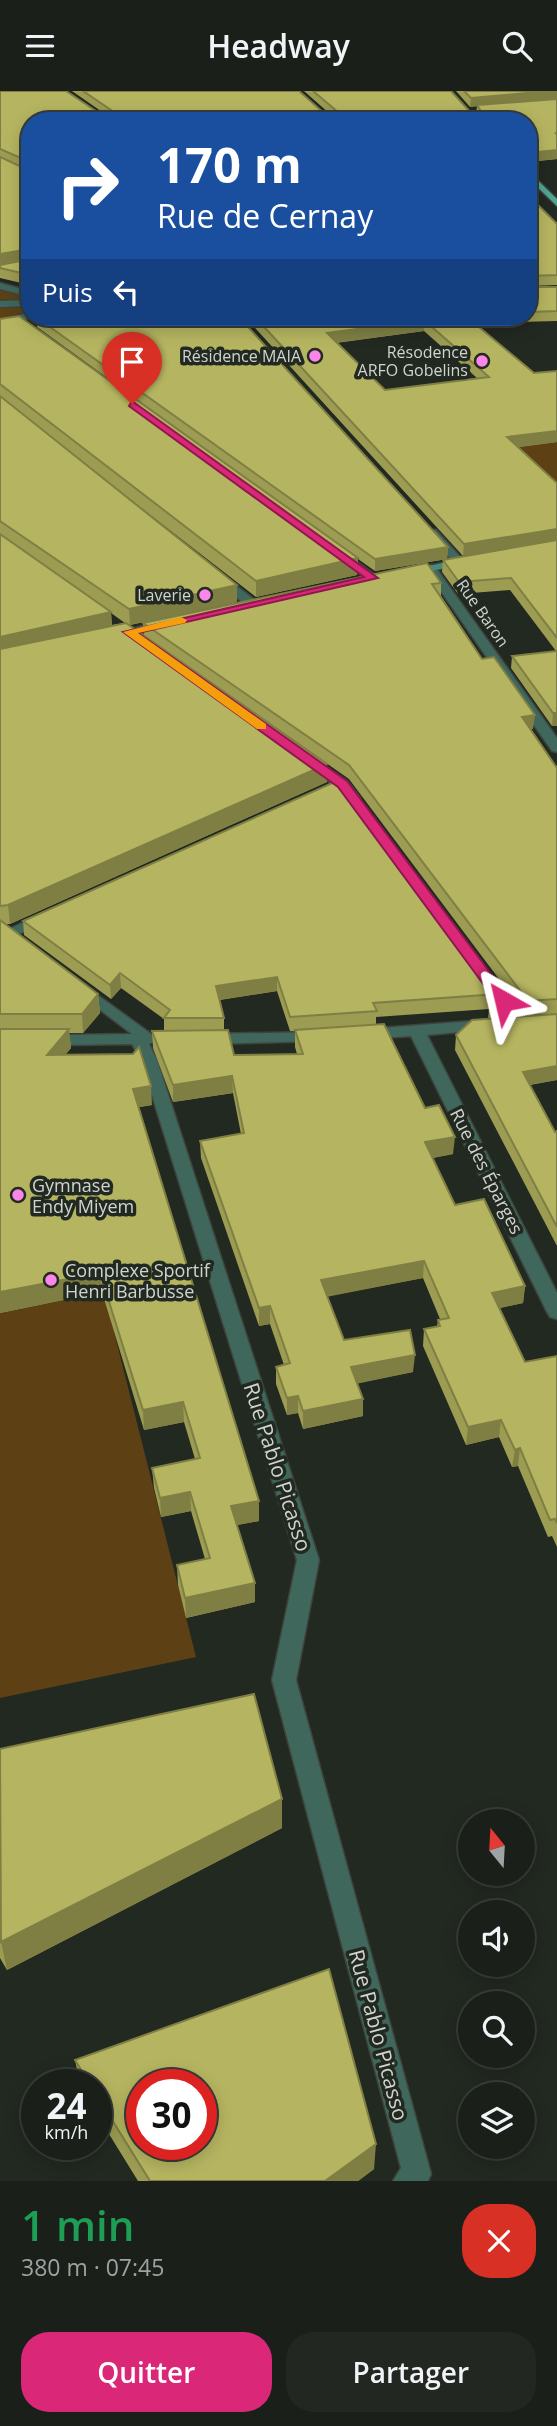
<!DOCTYPE html>
<html lang="fr">
<head>
<meta charset="utf-8">
<style>
	body { margin:0; font-family:"Open Sans",sans-serif; background:#232722; color:#f1f3f6; height:100vh; display:flex; flex-direction:column; font-size:26px; white-space:nowrap }
	* { box-sizing:border-box; margin:0 }
	p { font-size:23px; color:#9fa2a2 }
	.icon { flex:none; width:38px; height:38px; fill:none; stroke:currentColor; stroke-width:2; stroke-linecap:round; stroke-linejoin:round }
	.map { position:relative; height:2090px; overflow:hidden }
	.side { display:flex; flex-direction:column; background:#1a1f19; flex:1 }
	.side>* { flex:none }
	.guide { position:absolute; left:21px; top:21px; width:516px; height:214px; border-radius:28px; box-shadow:0 4px 18px #0003,0 0 0 2px #383d38; background:#1a4fa0; color:#fff; overflow:hidden }
	.needle { width:46px; rotate:342deg }
	.buttons { position:absolute; left:458px; top:1718px; display:grid; gap:14px }
	.buttons a { display:grid; place-items:center; width:77px; height:77px; border-radius:50%; background:#1a1f19; box-shadow:0 4px 18px #0003,0 0 0 2px #383d38; font-size:35px }
	.speed { position:absolute; left:21px; top:1978px; display:flex; gap:14px; font-size:35px; font-weight:700; text-align:center }
	.speed>* { display:grid; place-content:center; width:91px; height:91px; border-radius:50%; background:#1a1f19; box-shadow:0 4px 18px #0003,0 0 0 2px #383d38; line-height:1 }
	.speed small { font-size:18px; font-weight:400 }
	.speed .limit { border:10px solid #d22; background:#fff; color:#111 }
	.pin { position:absolute; display:grid; place-items:center; width:60px; height:60px; color:#fff; margin:-72px -30px; border-radius:50% 50% 50% 0; rotate:-45deg; box-shadow:0 0 7px #0007 }
	.pin .icon { rotate:45deg }
	.me { position:absolute; width:77px; margin:-38px; rotate:323deg; stroke-linejoin:round; filter:drop-shadow(0 0 5px #0008) }
	.turn { display:flex; align-items:center; gap:24px; height:147px; padding:0 21px; font-size:32px }
	.turn .icon { width:91px; height:91px; stroke-width:2.5 }
	.turn b { display:block; font-size:49px; line-height:60px }
	.then { display:flex; align-items:center; height:66px; padding:0 21px; background:#0003; gap:14px; font-size:26px }
	.round { display:grid; place-items:center; flex:none; width:74px; height:74px; border-radius:28px; background:#232722 }
	.summary { display:flex; align-items:center; justify-content:space-between; height:119px; padding:0 21px }
	h1 { font-size:42px; font-weight:600; line-height:52px; color:#1e9e55 }
	.primary-button { display:flex; gap:14px; margin-top:auto; padding:14px 21px }
	.primary-button a { flex:1; height:80px; border-radius:28px; background:#db2777; color:#fff; font-size:28px; font-weight:600; line-height:80px; text-align:center }
	.primary-button a+a { background:#232722; color:#f1f3f6 }
	header { display:flex; justify-content:space-between; align-items:center; height:91px; padding:0 21px; background:#1a1f19; font-size:32px; font-weight:600 }
	.map>svg:first-child { display:block }
	.green { fill:#5d4115 }
	.lines { fill:none; stroke-linecap:round; stroke-linejoin:round }
	.minor-casing { stroke:#3e443d; stroke-width:3 }
	.secondary-casing { stroke:#3e443d; stroke-width:3 }
	.primary-casing { stroke:#3e443d; stroke-width:3 }
	.minor { fill:#40675c; fill-rule:evenodd }
	.secondary { fill:#498b7b; fill-rule:evenodd }
	.primary { fill:#4fa792; fill-rule:evenodd }
	.wall { fill:#9c9c53; fill-rule:evenodd }
	.shaded-wall { fill:#7f7f44 }
	.building { fill:#b5b561; stroke:#7f7f44; stroke-width:2; fill-rule:evenodd }
	.route { fill:#db2777; stroke:#8e194d; stroke-width:2 }
	.slow { fill:#f59e0b }
	.poi-dot { fill:#fa87e7; stroke:#222921; stroke-width:2.5 }
	.labels { text-anchor:middle; dominant-baseline:central; stroke-width:7; stroke-linejoin:round; paint-order:stroke }
	.far-poi-label { font-size:16px; fill:#d0d4cf; stroke:#222921; text-anchor:end }
	.far-street-label { font-size:16px; fill:#d0d4cf; stroke:#222921 }
	.street-label { font-size:18px; fill:#d0d4cf; stroke:#222921 }
	.poi-label { font-size:18px; fill:#d0d4cf; stroke:#222921; text-anchor:start }
	.near-street-label { font-size:21px; fill:#d0d4cf; stroke:#222921 }
</style>
</head>
<body>
<header><svg class="icon" aria-label="menu" viewBox="0 0 24 24"><path d="M4 6h16M4 12h16M4 18h16"/></svg>Headway<svg class="icon" aria-label="search" viewBox="0 0 24 24"><circle cx="10" cy="10" r="6"/><path d="M15 15l6 6"/></svg></header>
<div class="map">
<svg width="557" height="2090" viewBox="0 0 557 2090">
	<rect width="100%" height="100%" fill="#222921"/>
	<g class="green">
		<path d="M0,197L27,206L30,222L0,230Z"/>
		<path d="M557,344V404L498,350Z"/>
		<path d="M0,967H45L196,1566L0,1607Z"/>
	</g>
	<g class="lines">
		<g class="minor-casing">
			<g id="minor">
				<path d="M0,192L30,200V206L0,198Z"/>
				<path d="M30,209V215L0,216V210Z"/>
				<path d="M30,221V226H33L0,236V230Z"/>
				<path d="M428,439H436L463,469V473H455L428,443Z"/>
				<path d="M335,461H343L379,487L369,489L335,465Z"/>
				<path d="M426,474H434L557,647V661L552,660L424,476Z"/>
				<path d="M217,486H225L256,510V516H248L217,490Z"/>
				<path d="M308,665L347,690L360,707L358,710H348L337,696L303,672V666Z"/>
				<path d="M45,821L50,823L53,826L50,829L14,845H4L1,842Z"/>
				<path d="M493,890L499,892L526,928L528,932L526,936H514L487,898L485,895Z"/>
				<path d="M81,892L158,948L149,953L157,969L319,1469L296,1589L431,2083L428,2090H393L401,2077L272,1589L297,1469L141,969L132,953L0,955V945L132,943L75,900L73,897L75,894Z"/>
				<path d="M486,929L492,930L494,934L492,938L427,944L557,1202V1228L550,1226L547,1221L411,945L367,948L359,943L367,938Z"/>
				<path d="M318,941L324,942L326,946L324,950L206,953L198,948L206,943Z"/>
			</g>
		</g>
		<g class="secondary-casing">
			<g id="secondary">
				<path d="M465,467L469,468V472L407,485L401,481Z"/>
				<path d="M167,528L171,529V535L113,549L107,545Z"/>
			</g>
		</g>
		<g class="primary-casing">
			<path id="primary" d="M528,80L557,108V115L528,87Z"/>
		</g>
		<use href="#minor" class="minor"/>
		<use href="#secondary" class="secondary"/>
		<use href="#primary" class="primary"/>
	</g>
	<g class="wall">
		<path d="M0,0L102,24L105,23L72,0H299L325,23H330L304,0H451L473,24L476,23L477,15L470,16L456,0H557V68L528,71V30H30V168L0,173Z"/>
		<path d="M528,104L557,133V194L528,195Z"/>
		<path d="M30,168V194L0,187V174Z"/>
		<path d="M528,196H557V230L475,232L534,282L557,280V351L518,356L557,392V635H552L511,577L512,565L556,560L510,499L458,503L442,481L443,469L463,465L245,226H528ZM424,240L477,287L385,299L336,252Z"/>
		<path d="M36,226L448,456L447,468L375,480L358,468L357,484L256,506L118,399L237,511L130,534L144,545L143,532L441,492V505L482,568L533,638H531L557,677V923L526,924L349,688L172,564L327,673V691L10,833H6L98,903L100,922L83,942H69L71,957L65,964L152,1014L139,1016L259,1410V1430L237,1434L255,1492V1511L186,1527L178,1494L177,1474L205,1468L191,1420L161,1426L154,1397L152,1377L195,1368L184,1331L144,1339L102,1201L0,1222V228L264,400L37,236ZM111,522L125,532L112,534Z"/>
		<path d="M339,689L506,911L504,926L488,927L489,918L376,926V933L453,1063L432,1067L455,1114L525,1195L523,1212L500,1217L525,1271L557,1265V1456L552,1445L548,1446L518,1375L512,1376L499,1346L466,1354L423,1255L424,1238L437,1236L438,1229L440,1228L423,1187L327,1205L344,1249L413,1281L357,1292L363,1308V1325L303,1338L298,1322L287,1324L276,1293V1276L284,1274L270,1233L259,1235L201,1067L200,1050L241,1043L233,1002L173,1011L153,957L152,940H164V928L121,897L111,908L24,844L23,830ZM277,900L290,940H295V956L297,963L234,964L224,939V927L220,909Z"/>
		<path d="M557,923V989L530,994L555,1041L557,1040V1155L455,959L456,944Z"/>
		<path d="M0,1658L282,1708V1737L7,1879L0,1867Z"/>
		<path d="M75,1969L374,2078L358,2090H138L96,2022V1993H80Z"/>
	</g>
	<g class="shaded-wall">
		<path d="M548,0H557V7L470,16L471,7Z"/>
		<path d="M557,59V68L528,71V62Z"/>
		<path d="M29,158V167L0,173V163Z"/>
		<path d="M424,229V240L326,253L327,242Z"/>
		<path d="M557,340V351L506,358L507,346Z"/>
		<path d="M557,438V450L463,465L464,453Z"/>
		<path d="M448,456L447,468L375,480V468Z"/>
		<path d="M358,467L357,484L256,506V490Z"/>
		<path d="M237,494V511L130,534L129,518Z"/>
		<path d="M111,521L112,538L0,563V546Z"/>
		<path d="M553,622H557V635H552Z"/>
		<path d="M535,624L533,638L521,639L522,626Z"/>
		<path d="M327,673V691L10,833L8,814Z"/>
		<path d="M120,882L121,897L111,908L110,894Z"/>
		<path d="M277,886V900L217,909L216,895Z"/>
		<path d="M98,903L100,922L83,942L82,923Z"/>
		<path d="M69,938L71,957L49,983L47,964Z"/>
		<path d="M557,975V989L521,995L523,981Z"/>
		<path d="M232,985L233,1002L173,1011V994Z"/>
		<path d="M151,995L152,1014L134,1017L133,998Z"/>
		<path d="M455,1046L453,1063L423,1069L425,1051Z"/>
		<path d="M424,1170L423,1187L321,1207V1189Z"/>
		<path d="M100,1182L102,1201L0,1222V1201Z"/>
		<path d="M525,1195L523,1212L490,1219L492,1202Z"/>
		<path d="M270,1215V1233L259,1235V1217Z"/>
		<path d="M415,1264L413,1281L351,1294V1276Z"/>
		<path d="M298,1305V1322L287,1324V1307Z"/>
		<path d="M363,1308V1325L303,1338V1320Z"/>
		<path d="M183,1311L184,1331L144,1339L143,1319Z"/>
		<path d="M501,1329L499,1346L466,1354L468,1336Z"/>
		<path d="M520,1357L518,1375L512,1376L515,1359Z"/>
		<path d="M190,1401L191,1420L161,1426L160,1407Z"/>
		<path d="M259,1410V1430L232,1435L231,1415Z"/>
		<path d="M255,1492V1511L186,1527L185,1507Z"/>
		<path d="M282,1708V1737L7,1879L1,1851Z"/>
		<path d="M376,2053L374,2078L358,2090H325Z"/>
	</g>
	<g class="building">
		<path d="M0,0H66L102,24L114,21L83,0H299L325,23L338,21L313,0H451L473,24L482,22L477,14L557,8V42H555L557,43V59L528,62V30H30V71L0,58Z"/>
		<path d="M464,0H548L471,7Z"/>
		<path d="M0,66L28,79H30V159L29,158L0,163Z"/>
		<path d="M528,104L557,133V184L529,185L528,187Z"/>
		<path d="M30,168V184L0,177V174Z"/>
		<path d="M528,196H557V220L528,221Z"/>
		<path d="M19,225L358,467L256,490L0,293V228Z"/>
		<path d="M36,226H239L448,456L375,468Z"/>
		<path d="M255,226H467L534,282L557,280V340L507,346L557,392V438L464,453ZM424,229L489,286L385,299L327,242Z"/>
		<path d="M0,305L237,494L129,518L0,430Z"/>
		<path d="M0,443L111,521L0,546Z"/>
		<path d="M557,449V547L511,487L459,491L443,469Z"/>
		<path d="M427,472L441,492L432,493L482,568L494,566L535,624L522,626L557,677V908L528,910L349,674L143,532Z"/>
		<path d="M126,532L327,673L8,814L0,815V558Z"/>
		<path d="M557,560V622H553L512,565Z"/>
		<path d="M339,689L506,911L489,913L499,903L373,912L377,920L290,926L277,886L216,895L224,927H164L170,919L120,882L110,894L23,830Z"/>
		<path d="M0,829L98,903L82,923H0Z"/>
		<path d="M557,923V975L523,981L555,1041L557,1040V1136L456,944L472,929Z"/>
		<path d="M384,933L425,1017L439,1014L455,1046L425,1051L455,1114L484,1108L525,1195L492,1202L525,1271L557,1265V1432L555,1428L550,1429L520,1357L515,1359L501,1329L468,1336L424,1238L440,1235L438,1229L449,1227L424,1170L321,1189L344,1249L410,1239L415,1264L351,1276L363,1308L303,1320L298,1305L287,1307L276,1276L290,1272L270,1215L259,1217L200,1050L244,1042L232,985L173,994L152,940L228,939L234,964L303,963L295,939Z"/>
		<path d="M0,938H69L47,964L133,963L139,956L151,995L133,998L259,1410L231,1415L255,1492L185,1507L177,1474L210,1467L190,1401L160,1407L152,1377L200,1367L183,1311L143,1319L100,1182L0,1201Z"/>
		<path d="M254,1603L282,1708L1,1851L0,1658Z"/>
		<path d="M329,1878L376,2053L325,2090H150L96,2003V1993H90L75,1969ZM142,1993H201V2053H142Z"/>
	</g>
	<path class="route" d="M132,310L378,487L138,542L347,690L509,907V913H498L338,696L123,541L364,486L129,315Z"/>
	<path class="slow" d="M181,526L187,529L185,532L138,542L266,633V638H257L123,541Z"/>
	<g class="poi-dot">
		<circle cx="315" cy="265" r="7"/>
		<circle cx="482" cy="270" r="7"/>
		<circle cx="205" cy="504" r="7"/>
		<circle cx="18" cy="1104" r="7"/>
		<circle cx="51" cy="1189" r="7"/>
	</g>
	<g class="labels">
		<g class="far-poi-label">
			<text x="468" y="261">Résodence<tspan x="468" dy="18">ARFO Gobelins</tspan></text>
			<text x="301" y="265">Résidence MAIA</text>
			<text x="191" y="504">Laverie</text>
		</g>
		<g class="far-street-label">
			<text transform="translate(483 522) rotate(55)">Rue Baron</text>
		</g>
		<g class="street-label">
			<text transform="translate(487 1080) rotate(63)">Rue des Éparges</text>
		</g>
		<g class="poi-label">
			<text x="32" y="1094">Gymnase<tspan x="32" dy="21">Endy Miyem</tspan></text>
			<text x="65" y="1179">Complexe Sportif<tspan x="65" dy="21">Henri Barbusse</tspan></text>
		</g>
		<g class="near-street-label">
			<text transform="translate(278 1376) rotate(72)">Rue Pablo Picasso</text>
			<text transform="translate(379 1944) rotate(75)">Rue Pablo Picasso</text>
		</g>
	</g>
</svg>
<div class="buttons">
<a><svg class="needle" viewBox="-14 -14 28 28"><path d="M0-13l5 13h-10z" fill="#e53935"/><path d="M0 13l5-13h-10z" fill="#9fa2a2"/></svg></a>
<a><svg class="icon" aria-label="sound" viewBox="0 0 24 24"><path d="M4 9h4l5-4v14l-5-4H4zM17 9q2 3 0 6"/></svg></a>
<a><svg class="icon" aria-label="search" viewBox="0 0 24 24"><circle cx="10" cy="10" r="6"/><path d="M15 15l6 6"/></svg></a>
<a><svg class="icon" aria-label="layers" viewBox="0 0 24 24"><path d="M12 4l9 5-9 5-9-5zM3 14l9 5 9-5"/></svg></a>
</div>
<div class="speed"><div>24<small>km/h</small></div><div class="limit">30</div></div>
<div class="pin" style="left:132px;top:313px;background:#d93025"><svg class="icon" aria-label="arrive" viewBox="0 0 24 24"><path d="M6 21V4h12l-3 4 3 4H6"/></svg></div>
<svg class="me" style="left:504px;top:910px" viewBox="-20 -20 40 40"><path d="M0-17L14 15 0 8-14 15z" fill="#db2777" stroke="#fff" stroke-width="4"/></svg>
<div class="guide">
<div class="turn"><svg class="icon" aria-label="right" viewBox="0 0 24 24"><path d="M7 20v-9h11M14 6l5 5-5 5"/></svg><div><b>170 m</b>Rue de Cernay</div></div>
<div class="then">Puis<svg class="icon" aria-label="left" viewBox="0 0 24 24"><path d="M17 20v-9H6M10 6l-5 5 5 5"/></svg></div>
</div>
</div>
<section class="side">
<div class="summary"><div><h1>1 min</h1><p>380 m · 07:45</p></div><a class="round" style="background:#d93025;color:#fff"><svg class="icon" aria-label="close" viewBox="0 0 24 24"><path d="M6 6l12 12M18 6L6 18"/></svg></a></div>
<div class="primary-button"><a>Quitter</a><a>Partager</a></div>
</section>
</body>
</html>
